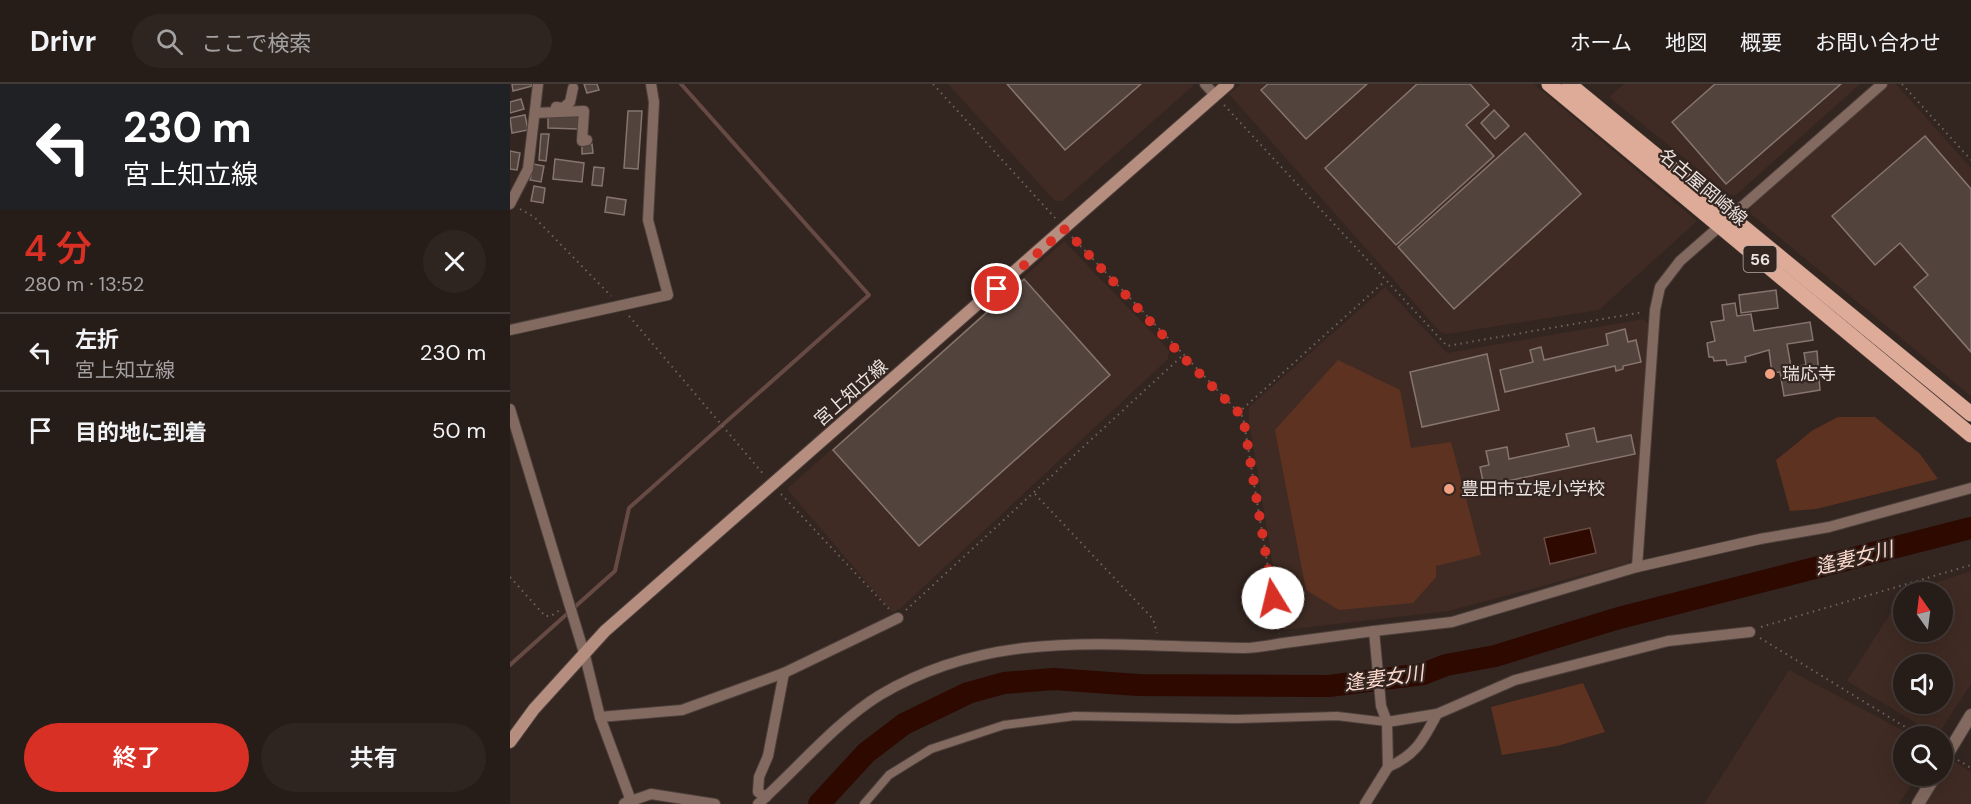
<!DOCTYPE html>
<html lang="ja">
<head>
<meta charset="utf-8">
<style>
	body { margin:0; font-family:"DM Sans","Noto Sans JP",sans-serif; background:#2e2521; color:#f1f3f6; height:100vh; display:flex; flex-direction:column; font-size:22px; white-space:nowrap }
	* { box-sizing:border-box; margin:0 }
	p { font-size:20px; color:#a4a1a2 }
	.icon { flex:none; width:33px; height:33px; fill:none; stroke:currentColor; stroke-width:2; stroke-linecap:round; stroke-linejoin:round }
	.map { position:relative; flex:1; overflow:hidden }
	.drawer { display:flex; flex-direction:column; background:#261c18; width:510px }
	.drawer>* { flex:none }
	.hud { background:#202124; color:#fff; overflow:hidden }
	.needle { width:39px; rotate:346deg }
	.fabs { position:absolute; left:1383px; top:498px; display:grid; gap:12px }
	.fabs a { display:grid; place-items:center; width:60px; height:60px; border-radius:50%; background:#261c18; box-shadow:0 6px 24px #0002,0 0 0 2px #423a37; font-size:30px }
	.pin { position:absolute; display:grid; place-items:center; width:51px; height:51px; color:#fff; margin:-26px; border:3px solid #fff; border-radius:50%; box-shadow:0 2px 6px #0007 }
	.me { position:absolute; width:66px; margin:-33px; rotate:351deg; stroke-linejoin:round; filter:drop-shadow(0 0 4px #0008) }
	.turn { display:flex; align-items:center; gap:21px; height:126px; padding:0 24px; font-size:27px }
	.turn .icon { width:78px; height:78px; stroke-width:2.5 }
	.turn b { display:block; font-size:42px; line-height:51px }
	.round { display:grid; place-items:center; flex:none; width:63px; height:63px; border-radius:32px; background:#2e2521 }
	.head { display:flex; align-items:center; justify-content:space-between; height:102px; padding:0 24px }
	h1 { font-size:36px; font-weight:600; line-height:45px; color:#d93025 }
	.button { display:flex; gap:12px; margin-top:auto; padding:12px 24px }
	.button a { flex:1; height:69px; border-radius:36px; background:#d93025; color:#fff; font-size:24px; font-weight:600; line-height:69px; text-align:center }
	.button a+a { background:#2e2521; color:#f1f3f6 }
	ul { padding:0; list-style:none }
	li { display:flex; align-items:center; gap:18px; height:78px; padding:0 24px; border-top:2px solid #423a37 }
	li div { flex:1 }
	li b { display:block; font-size:22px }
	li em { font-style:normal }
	header { display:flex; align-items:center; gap:36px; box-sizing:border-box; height:84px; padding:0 30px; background:#261c18; border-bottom:2px solid #423a37 }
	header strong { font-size:28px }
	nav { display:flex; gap:33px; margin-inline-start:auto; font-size:21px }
	.search { width:420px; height:54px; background:#2e2521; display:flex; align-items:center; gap:15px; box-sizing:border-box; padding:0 21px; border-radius:33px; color:#a4a1a2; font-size:22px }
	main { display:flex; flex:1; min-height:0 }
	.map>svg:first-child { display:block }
	.built { fill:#3f2b23; fill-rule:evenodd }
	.green { fill:#5e3221 }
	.water { fill:#2d0900; stroke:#664a43; stroke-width:1.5 }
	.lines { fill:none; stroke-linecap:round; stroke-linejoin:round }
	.stream { stroke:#664a43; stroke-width:4 }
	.river { stroke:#2d0900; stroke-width:22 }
	.building { fill:#52433d; stroke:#86756f; stroke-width:1.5 }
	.pedestrian-casing { stroke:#4d403b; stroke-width:10 }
	.minor-casing { stroke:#4d403b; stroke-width:12 }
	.tertiary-casing { stroke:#4d403b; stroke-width:14 }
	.secondary-casing { stroke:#4d403b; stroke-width:14 }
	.primary-casing { stroke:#4d403b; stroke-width:16 }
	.path { stroke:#6f635e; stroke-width:2; stroke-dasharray:1.5 4.5; stroke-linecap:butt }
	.pedestrian { stroke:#836a61; stroke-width:8 }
	.minor { stroke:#836a61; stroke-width:10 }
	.tertiary { stroke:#836a61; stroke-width:12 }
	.secondary { stroke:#b68e80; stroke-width:12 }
	.primary { stroke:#deab98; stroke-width:15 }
	.route { stroke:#d93025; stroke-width:10; stroke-dasharray:0 18 }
	.poi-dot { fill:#f2a081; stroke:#332520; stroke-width:2 }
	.labels { text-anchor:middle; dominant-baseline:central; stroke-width:4.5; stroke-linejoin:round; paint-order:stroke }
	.shield { fill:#332520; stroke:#b4aaa6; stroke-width:1.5 }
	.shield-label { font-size:16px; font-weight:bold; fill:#ece3df }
	.street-label { font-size:18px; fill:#ece3df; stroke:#332520 }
	.poi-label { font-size:18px; fill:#ece3df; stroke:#332520; text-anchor:start }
	.water-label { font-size:20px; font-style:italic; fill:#fcd9cc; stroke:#332520 }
</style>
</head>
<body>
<header>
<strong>Drivr</strong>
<div class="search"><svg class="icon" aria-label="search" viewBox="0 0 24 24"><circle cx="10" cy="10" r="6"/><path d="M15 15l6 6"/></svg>ここで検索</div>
<nav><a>ホーム</a><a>地図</a><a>概要</a><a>お問い合わせ</a></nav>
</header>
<main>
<section class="drawer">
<div class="hud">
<div class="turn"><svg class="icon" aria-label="left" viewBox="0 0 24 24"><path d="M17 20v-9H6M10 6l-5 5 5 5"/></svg><div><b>230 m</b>宮上知立線</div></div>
</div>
<div class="head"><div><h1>4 分</h1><p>280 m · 13:52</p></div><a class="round"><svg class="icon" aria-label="close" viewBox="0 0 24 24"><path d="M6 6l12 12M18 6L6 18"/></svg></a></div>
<ul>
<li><svg class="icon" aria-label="left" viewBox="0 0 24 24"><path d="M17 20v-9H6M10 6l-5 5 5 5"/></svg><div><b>左折</b><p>宮上知立線</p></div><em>230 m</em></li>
<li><svg class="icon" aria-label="arrive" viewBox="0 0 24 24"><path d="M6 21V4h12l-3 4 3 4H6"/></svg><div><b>目的地に到着</b></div><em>50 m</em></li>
</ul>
<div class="button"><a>終了</a><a>共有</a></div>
</section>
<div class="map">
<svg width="1461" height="720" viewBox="0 0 1461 720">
	<rect width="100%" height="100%" fill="#332520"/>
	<g class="built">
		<path d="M438,0H685L553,117H545Z"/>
		<path d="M731,0H1024L1187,137L1089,226L937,250L930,248L719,10Z"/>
		<path d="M1114,0H1350L1226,111H1220L1099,13Z"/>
		<path d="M1376,0H1386L1461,84V312L1241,130L1240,123Z"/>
		<path d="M554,157L659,266L658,275L390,525L382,528L277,405Z"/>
		<path d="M875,203L937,269L1133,235L1139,240L1124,471L1118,479L939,527L774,546L739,339V323Z"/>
		<path d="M1461,487V600L1427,652L1337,597L1393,510L1394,548H1432V508H1397ZM1394,580H1432V620H1394Z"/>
		<path d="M1279,586L1403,652H1394V692H1407L1389,720H1194Z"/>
		<path d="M1440,675L1461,688V720H1413L1430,692H1432Z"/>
	</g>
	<g class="green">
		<path d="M828,276L890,306L901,364L941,358L971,471L926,482V493L903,519L829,526L796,506L765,346Z"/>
		<path d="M1328,333H1365L1410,370L1428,395L1306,425L1280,427L1266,376L1303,346Z"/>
		<path d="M1073,599L1095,648L1047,662L992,671L981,623Z"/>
	</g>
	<path class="water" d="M1080,444L1086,469L1040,480L1034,454Z"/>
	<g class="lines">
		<path class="stream" d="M0,581L105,487L119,424L359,211L171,0"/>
		<path class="river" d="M309,720L356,669L394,640L458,609L494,599L544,595L628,601L819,602L913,590L936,581L985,572L1109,534L1461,444"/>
	</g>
	<g class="building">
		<path d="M2,0H21L22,2L3,7Z"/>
		<path d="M74,0H87L89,6L77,9Z"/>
		<path d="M497,0H631L555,66Z"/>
		<path d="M758,0H857L796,55L751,6Z"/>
		<path d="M907,0H960L979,21L956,41L984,72L886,161L815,84Z"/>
		<path d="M1205,0H1331L1216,100L1162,38Z"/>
		<path d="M11,15L14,25L0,29V18Z"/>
		<path d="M984,26L999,42L985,55L971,39Z"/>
		<path d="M118,27H132L128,85L114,84Z"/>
		<path d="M38,28L69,30L68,45L38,44Z"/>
		<path d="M15,31L18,46L2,49L0,34Z"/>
		<path d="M1015,49L1071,110L944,225L888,163Z"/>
		<path d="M31,50H39L36,77L29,76Z"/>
		<path d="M1415,52L1461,105V268L1404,203L1418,191L1390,159L1365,181L1322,132Z"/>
		<path d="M72,60H82L83,69L72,70Z"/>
		<path d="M0,67L10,69L7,86L0,85Z"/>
		<path d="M45,75L74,79L72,98L43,95Z"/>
		<path d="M23,80L34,82L31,98L20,96Z"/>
		<path d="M84,83L94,84L92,102L82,101Z"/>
		<path d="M24,102L35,104L33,119L21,117Z"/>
		<path d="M97,113L116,116L114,131L95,128Z"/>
		<path d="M514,195L600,291L409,462L323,366Z"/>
		<path d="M1266,206L1268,224L1231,229L1229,211Z"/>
		<path d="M1225,219L1227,232L1241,230L1244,247L1300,238L1303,256L1277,260L1281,283L1296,281L1294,269L1307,267L1310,306L1274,312L1270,288L1262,289L1259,266L1235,273L1236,278L1217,281L1216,276L1204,277L1203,273H1199L1197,259L1205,257L1201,238L1214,236L1212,221Z"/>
		<path d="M1115,245L1118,258L1126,256L1131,278L1113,282V285L1106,287L1105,282L995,308L990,286L1023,278L1020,266L1031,263L1034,276L1098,261L1096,250Z"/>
		<path d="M977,270L989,326L912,343L900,288Z"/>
		<path d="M1084,344L1087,358L1121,351L1125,370L974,402L970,383L979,381L976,367L997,363L999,375L1059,362L1056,350Z"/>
	</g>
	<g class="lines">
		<g class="pedestrian-casing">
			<path id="pedestrian" d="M354,720L379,691L421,665L494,641L565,632L726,635L827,632L877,638"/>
		</g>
		<g class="minor-casing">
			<g id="minor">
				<path d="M695,0L705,11"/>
				<path d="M46,23L53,24L60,18L63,4"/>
				<path d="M25,29L74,27L72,57L77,56"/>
				<path d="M0,120L18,85L28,0"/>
				<path d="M0,246L158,211L138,136L144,18L141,0"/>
				<path d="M0,325L75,572L90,633L121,717L141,710L205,720"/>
				<path d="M1127,483L1145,226L1150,203L1170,177L1372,0"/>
				<path d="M90,633L172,626L274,589L388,534"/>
				<path d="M877,638L927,630L1005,596L1158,557L1240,548"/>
				<path d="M878,683C906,671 913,656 927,630"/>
				<path d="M256,713L248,708L249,693L258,672L274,589"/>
				<path d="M248,720C287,685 326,638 370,611C487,542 605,563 734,564C747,564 761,561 774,559C804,555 834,551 864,547"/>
				<path d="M855,720L878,683L877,638L871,622L864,547L942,538L1127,483L1250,455L1319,443L1461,404"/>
			</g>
		</g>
		<g class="tertiary-casing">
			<g id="tertiary">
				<path d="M1432,679L1461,631"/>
				<path d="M115,720L121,717"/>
				<path d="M1408,720L1425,692"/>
			</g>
		</g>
		<g class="secondary-casing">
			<path id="secondary" d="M0,658L24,625L95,547L718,0"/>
		</g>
		<g class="primary-casing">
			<g id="primary">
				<path d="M1039,0L1461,351"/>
				<path d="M1059,0L1461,330"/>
			</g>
		</g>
		<g class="path">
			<path d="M423,0L546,135"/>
			<path d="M1392,0L1461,76"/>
			<path d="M714,21L937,262L1133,228"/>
			<path d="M10,125L24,133L101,212"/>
			<path d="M562,153L733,333L769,550"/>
			<path d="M119,232L255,392"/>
			<path d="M728,329L875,197"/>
			<path d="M271,410L380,526"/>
			<path d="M525,410L643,535L647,549"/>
			<path d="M0,493L35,532H41L50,526"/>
			<path d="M396,526L672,272"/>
			<path d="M1251,543L1461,481"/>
			<path d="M1250,554L1410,652"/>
			<path d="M1448,676L1461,684"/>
		</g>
		<use href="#pedestrian" class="pedestrian"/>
		<use href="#minor" class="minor"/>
		<use href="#tertiary" class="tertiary"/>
		<use href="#secondary" class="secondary"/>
		<use href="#primary" class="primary"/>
	</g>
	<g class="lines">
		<path class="route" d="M487,205L555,145L672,272L733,333L763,514"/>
	</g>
	<g class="poi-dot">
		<circle cx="1260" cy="290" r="6"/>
		<circle cx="939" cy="405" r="6"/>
	</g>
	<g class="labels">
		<rect class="shield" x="1233.5" y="162" width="33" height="26" rx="4.5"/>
		<g class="shield-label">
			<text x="1250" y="175">56</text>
		</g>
		<g class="street-label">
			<text transform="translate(1193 103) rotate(40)">名古屋岡崎線</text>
			<text transform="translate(341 309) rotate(-41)">宮上知立線</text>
		</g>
		<g class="poi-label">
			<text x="1272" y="290">瑞応寺</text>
			<text x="951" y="405">豊田市立堤小学校</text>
		</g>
		<g class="water-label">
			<text transform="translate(1344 474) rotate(-14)">逢妻女川</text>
			<text transform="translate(874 594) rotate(-8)">逢妻女川</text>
		</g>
	</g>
</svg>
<div class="fabs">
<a><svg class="needle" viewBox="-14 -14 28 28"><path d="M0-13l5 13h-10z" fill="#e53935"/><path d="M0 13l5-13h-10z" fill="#a4a1a2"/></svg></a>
<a><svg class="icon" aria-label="sound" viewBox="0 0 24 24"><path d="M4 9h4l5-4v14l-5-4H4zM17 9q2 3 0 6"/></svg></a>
<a><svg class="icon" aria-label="search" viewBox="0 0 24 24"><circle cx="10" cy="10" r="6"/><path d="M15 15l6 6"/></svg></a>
</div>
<div class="pin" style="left:487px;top:205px;background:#d93025"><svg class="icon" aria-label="arrive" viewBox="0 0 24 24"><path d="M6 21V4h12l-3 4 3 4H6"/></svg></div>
<svg class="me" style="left:763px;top:514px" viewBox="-20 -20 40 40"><circle r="19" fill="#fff"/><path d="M0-13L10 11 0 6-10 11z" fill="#d93025"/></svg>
</div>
</main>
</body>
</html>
